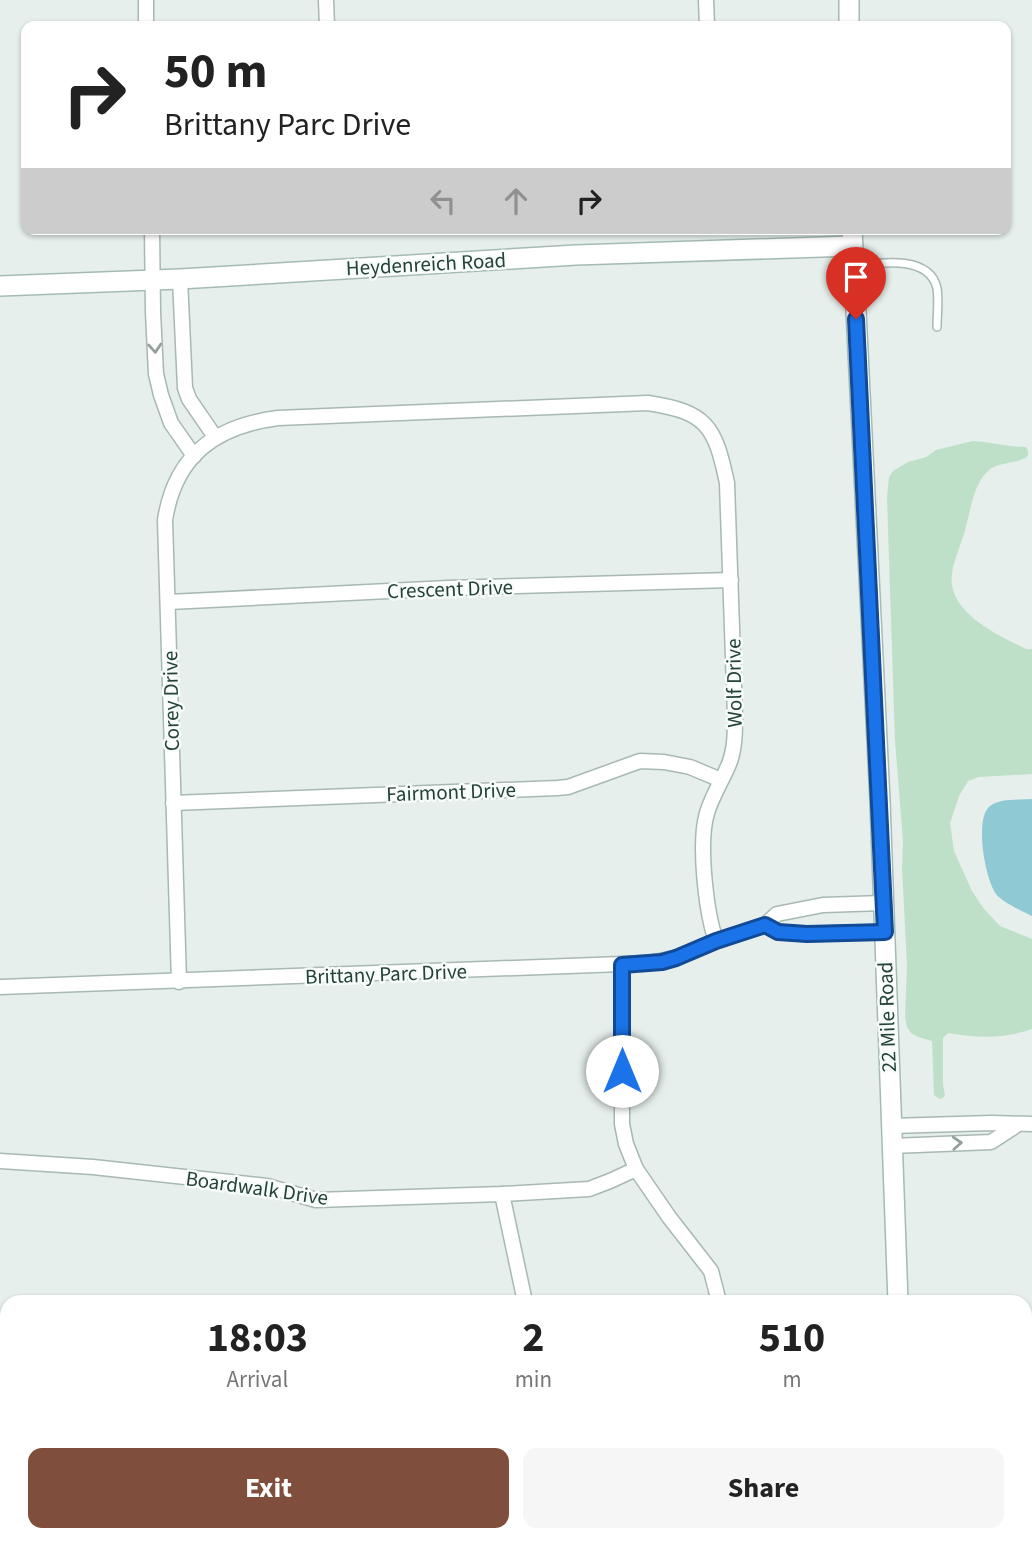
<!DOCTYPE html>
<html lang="en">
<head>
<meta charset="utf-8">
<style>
	body { margin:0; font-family:"Source Sans 3",sans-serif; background:#f6f6f6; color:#222; height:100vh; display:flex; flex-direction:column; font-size:26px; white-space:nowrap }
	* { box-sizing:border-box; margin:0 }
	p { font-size:23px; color:#767676 }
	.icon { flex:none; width:38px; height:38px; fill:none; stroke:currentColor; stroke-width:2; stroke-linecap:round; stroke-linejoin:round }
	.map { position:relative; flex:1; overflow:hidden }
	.panel { position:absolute; left:0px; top:1295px; width:1032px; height:247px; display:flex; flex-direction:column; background:#fff; border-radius:21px 21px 0 0; box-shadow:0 2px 5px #0004 }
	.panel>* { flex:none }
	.hud { position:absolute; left:21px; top:21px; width:990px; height:214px; border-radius:14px; box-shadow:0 2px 5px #0004; background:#fff; color:#222; overflow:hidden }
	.pin { position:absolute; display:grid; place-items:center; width:60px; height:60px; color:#fff; margin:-72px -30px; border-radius:50% 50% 50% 0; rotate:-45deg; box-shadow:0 0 7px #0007 }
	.pin .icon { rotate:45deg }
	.me { position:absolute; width:77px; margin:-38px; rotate:0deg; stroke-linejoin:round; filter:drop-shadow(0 0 5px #0008) }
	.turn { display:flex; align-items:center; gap:24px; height:147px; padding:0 28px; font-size:32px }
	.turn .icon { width:91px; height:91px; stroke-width:2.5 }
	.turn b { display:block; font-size:49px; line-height:60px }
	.lanes { display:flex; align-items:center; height:66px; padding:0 28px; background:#0003; justify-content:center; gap:35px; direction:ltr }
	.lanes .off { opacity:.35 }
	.eta { display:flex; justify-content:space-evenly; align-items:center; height:119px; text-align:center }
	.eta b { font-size:42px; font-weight:700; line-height:49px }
	.button { display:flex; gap:14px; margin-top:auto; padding:14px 28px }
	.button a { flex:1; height:80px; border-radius:14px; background:#804e3d; color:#fff; font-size:28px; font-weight:700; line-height:80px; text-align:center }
	.button a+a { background:#f6f6f6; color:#222 }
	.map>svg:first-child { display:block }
	.green { fill:#bfe0c8 }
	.water { fill:#8ec9d4 }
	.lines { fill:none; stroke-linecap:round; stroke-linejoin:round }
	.lane-casing { stroke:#a8b8b2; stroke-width:10 }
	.street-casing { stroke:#a8b8b2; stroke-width:17 }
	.secondary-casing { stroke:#a4bbb3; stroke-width:22 }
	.lane { stroke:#fff; stroke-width:7 }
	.street { stroke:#fff; stroke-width:14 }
	.secondary { stroke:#fff; stroke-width:19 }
	.oneway { stroke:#92a09c }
	.route-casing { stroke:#114b97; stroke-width:18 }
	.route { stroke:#1a73e8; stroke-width:12 }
	.labels { text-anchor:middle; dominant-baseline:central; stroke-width:5; stroke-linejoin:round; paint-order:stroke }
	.street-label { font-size:21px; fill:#24423a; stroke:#f7fbf9 }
</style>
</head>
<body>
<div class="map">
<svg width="1032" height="1541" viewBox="0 0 1032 1541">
	<rect width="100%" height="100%" fill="#e6efeb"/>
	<path class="green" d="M973,441C991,442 1008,447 1026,447L1028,451V456C1016,465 998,461 988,471C974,484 971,508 966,526C963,541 954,558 952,573C946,612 998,635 1026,649H1032V774L979,777L968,781L959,796L950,823L954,851L972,891L984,909L1000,926L1032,939V1029C1004,1039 977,1038 948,1033L943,1038V1085L945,1095L943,1098L940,1099L934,1095L932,1041L918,1037L911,1033L907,1027L905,1017L907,966L902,868L903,841L895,741L887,498L889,477L893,471L908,462L926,457L936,450Z"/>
	<path class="water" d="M1032,799V916C1023,912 1001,901 996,894C985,879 974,818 990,806C1000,798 1020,800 1032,799Z"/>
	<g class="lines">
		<g class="lane-casing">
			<path id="lane" d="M854,266C878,263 929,254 937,288C939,300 937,315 937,327"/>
		</g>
		<g class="street-casing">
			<g id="street">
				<path d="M146,0V26"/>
				<path d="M326,0L327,26"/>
				<path d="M706,0L707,26"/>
				<path d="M152,229L153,312L156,374L161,395L171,423L194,456"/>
				<path d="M180,279L185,388L189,399L215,437"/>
				<path d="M169,602L448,588L731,580"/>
				<path d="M173,803L557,788L568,787L640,761L664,762L690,767L721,780"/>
				<path d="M765,925L778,932L807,934L885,932"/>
				<path d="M622,965V1124L626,1144L636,1169L669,1217L711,1271L719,1302"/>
				<path d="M179,982L165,520C175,456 215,426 278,418L648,403C707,412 715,426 727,483L735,716C735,732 735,749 729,764C722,781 712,796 707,813C698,843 706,912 716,941"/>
				<path d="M0,987L648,963L676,958L716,941L765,925L777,914L823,905L883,903"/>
				<path d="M891,1126L991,1123L1032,1124"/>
				<path d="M892,1146L991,1142L1017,1125"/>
				<path d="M0,1161L93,1167L267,1186L316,1200L502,1194L589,1189L610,1181L636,1169"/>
				<path d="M502,1194L525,1302"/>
				<path d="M1026,1507L1032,1508"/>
				<path d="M474,1541L484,1535"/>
				<path d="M725,1541V1535"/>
			</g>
		</g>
		<g class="secondary-casing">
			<g id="secondary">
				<path d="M849,0V26"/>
				<path d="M852,229L880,801L898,1302"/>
				<path d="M0,286L180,279L576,255L852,246"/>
				<path d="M907,1535V1541"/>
			</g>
		</g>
		<use href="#lane" class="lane"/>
		<use href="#street" class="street"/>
		<use href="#secondary" class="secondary"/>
	</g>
	<defs><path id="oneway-chevron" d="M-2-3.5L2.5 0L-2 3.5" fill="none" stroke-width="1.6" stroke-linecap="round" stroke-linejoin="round" transform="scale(1.75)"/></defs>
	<g class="oneway">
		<use href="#oneway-chevron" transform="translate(155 348) rotate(86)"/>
		<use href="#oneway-chevron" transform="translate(957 1143) rotate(-3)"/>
	</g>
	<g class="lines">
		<g class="route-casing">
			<path id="route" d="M622,1071V965L662,962L676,958L716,941L765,925L778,932L807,934L885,932L856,319"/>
		</g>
		<use href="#route" class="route"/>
	</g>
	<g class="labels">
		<g class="street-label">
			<text transform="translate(426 264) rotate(-3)">Heydenreich Road</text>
			<text transform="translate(450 589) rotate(-2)">Crescent Drive</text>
			<text transform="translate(734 683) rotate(-91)">Wolf Drive</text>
			<text transform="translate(171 701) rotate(-91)">Corey Drive</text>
			<text transform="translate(451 792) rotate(-2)">Fairmont Drive</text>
			<text transform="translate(386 974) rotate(-2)">Brittany Parc Drive</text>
			<text transform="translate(887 1017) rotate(-92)">22 Mile Road</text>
			<text transform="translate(257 1188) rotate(8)">Boardwalk Drive</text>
		</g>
	</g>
</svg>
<div class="pin" style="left:856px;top:319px;background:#d93025"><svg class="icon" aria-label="arrive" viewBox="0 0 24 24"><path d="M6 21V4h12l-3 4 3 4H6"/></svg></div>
<svg class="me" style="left:622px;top:1071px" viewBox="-20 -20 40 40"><circle r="19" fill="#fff"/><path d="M0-13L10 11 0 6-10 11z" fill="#1a73e8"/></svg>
<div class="hud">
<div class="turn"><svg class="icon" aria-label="right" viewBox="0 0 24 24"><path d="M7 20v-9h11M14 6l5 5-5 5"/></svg><div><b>50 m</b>Brittany Parc Drive</div></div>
<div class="lanes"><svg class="icon off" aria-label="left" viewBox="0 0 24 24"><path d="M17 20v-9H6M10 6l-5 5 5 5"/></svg><svg class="icon off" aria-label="ahead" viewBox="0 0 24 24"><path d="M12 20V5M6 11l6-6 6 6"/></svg><svg class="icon" aria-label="right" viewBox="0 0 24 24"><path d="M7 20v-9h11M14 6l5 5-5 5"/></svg></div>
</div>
<section class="panel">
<div class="eta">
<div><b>18:03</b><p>Arrival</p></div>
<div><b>2</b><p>min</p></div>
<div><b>510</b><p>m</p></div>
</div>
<div class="button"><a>Exit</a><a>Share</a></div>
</section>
</div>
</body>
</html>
